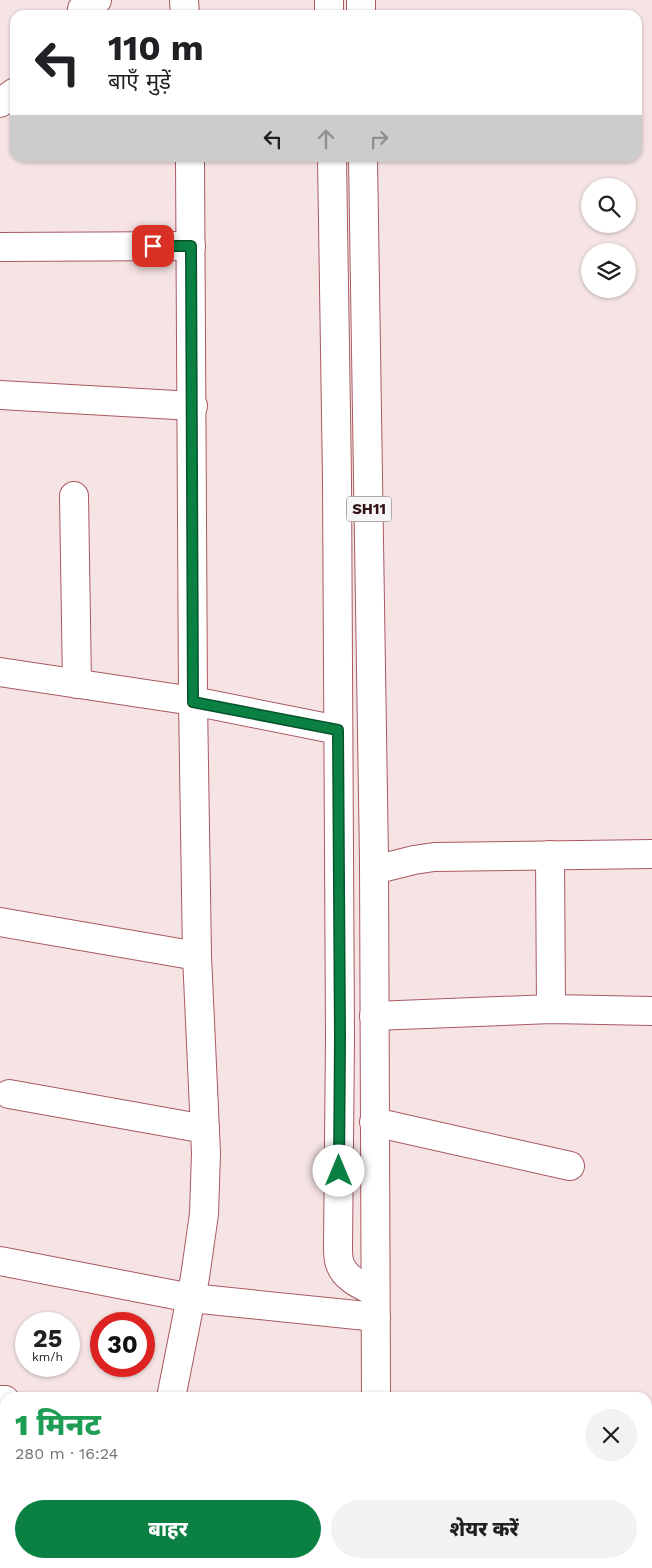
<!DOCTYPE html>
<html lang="hi">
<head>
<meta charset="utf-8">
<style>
	body { margin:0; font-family:"Work Sans","Noto Sans Devanagari",sans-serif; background:#f2f2f2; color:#202124; height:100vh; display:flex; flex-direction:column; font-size:19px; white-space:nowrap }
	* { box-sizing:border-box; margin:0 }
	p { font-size:16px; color:#757577 }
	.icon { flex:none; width:28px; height:28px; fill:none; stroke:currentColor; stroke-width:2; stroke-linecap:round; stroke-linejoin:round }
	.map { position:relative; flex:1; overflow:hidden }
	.side { position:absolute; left:0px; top:1392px; width:652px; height:176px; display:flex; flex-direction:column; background:#fff; border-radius:15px 15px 0 0; box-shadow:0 1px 4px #0004 }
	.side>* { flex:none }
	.guide { position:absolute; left:10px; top:10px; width:632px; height:152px; border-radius:15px; box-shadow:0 1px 4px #0004; background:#fff; color:#202124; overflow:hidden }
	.fabs { position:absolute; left:581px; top:178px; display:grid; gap:10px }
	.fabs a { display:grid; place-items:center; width:55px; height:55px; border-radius:50%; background:#fff; box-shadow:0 1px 4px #0004; font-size:25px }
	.speed { position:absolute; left:15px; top:1312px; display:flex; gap:10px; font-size:25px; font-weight:700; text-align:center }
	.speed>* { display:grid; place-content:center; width:65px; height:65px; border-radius:50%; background:#fff; box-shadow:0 1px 4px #0004; line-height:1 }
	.speed small { font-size:12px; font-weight:400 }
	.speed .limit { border:8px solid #d22; background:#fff; color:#111 }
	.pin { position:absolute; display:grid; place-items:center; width:42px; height:42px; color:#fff; margin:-21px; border-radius:10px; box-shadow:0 2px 8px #0006 }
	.me { position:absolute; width:55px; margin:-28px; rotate:0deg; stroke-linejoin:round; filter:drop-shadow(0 0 4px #0008) }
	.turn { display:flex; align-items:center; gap:18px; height:105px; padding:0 15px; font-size:22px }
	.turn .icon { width:65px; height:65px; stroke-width:2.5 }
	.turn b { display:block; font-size:35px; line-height:42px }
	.lanes { display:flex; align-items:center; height:48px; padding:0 15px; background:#0003; justify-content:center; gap:25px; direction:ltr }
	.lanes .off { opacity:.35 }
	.round { display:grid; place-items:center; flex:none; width:52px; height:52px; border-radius:26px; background:#f2f2f2 }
	.summary { display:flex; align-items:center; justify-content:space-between; height:85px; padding:0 15px }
	h1 { font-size:30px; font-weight:800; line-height:38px; color:#1e9e55 }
	.action { display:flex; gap:10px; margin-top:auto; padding:10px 15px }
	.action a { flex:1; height:58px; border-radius:30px; background:#0b8043; color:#fff; font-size:20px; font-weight:800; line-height:58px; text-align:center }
	.action a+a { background:#f2f2f2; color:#202124 }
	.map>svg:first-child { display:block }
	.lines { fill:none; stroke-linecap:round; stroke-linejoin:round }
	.minor-casing { stroke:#a85a61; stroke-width:30 }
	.major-casing { stroke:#a85a61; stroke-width:30 }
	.minor { stroke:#fff; stroke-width:28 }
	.major { stroke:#fff; stroke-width:28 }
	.route-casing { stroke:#07532c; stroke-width:12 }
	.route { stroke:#0b8043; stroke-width:9 }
	.labels { text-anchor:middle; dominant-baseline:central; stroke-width:4; stroke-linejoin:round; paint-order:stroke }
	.shield { fill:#f6f6f6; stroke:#6e575a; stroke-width:1 }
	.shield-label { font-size:15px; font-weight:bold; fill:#331317 }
</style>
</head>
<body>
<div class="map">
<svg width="652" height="1568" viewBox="0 0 652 1568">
	<rect width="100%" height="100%" fill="#f6e4e4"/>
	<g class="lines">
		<g class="minor-casing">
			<g id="minor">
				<path d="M184,0L185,15"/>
				<path d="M329,0V15"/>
				<path d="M81,15L82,9L97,0"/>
				<path d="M0,103L15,92"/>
				<path d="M332,158L337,479L340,1038L338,1247C338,1252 338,1259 340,1264C345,1279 363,1286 375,1292"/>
				<path d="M0,247L191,246"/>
				<path d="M0,395L193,406"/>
				<path d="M74,496L77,684"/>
				<path d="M0,672L193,701L338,730"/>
				<path d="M550,855L551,1009"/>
				<path d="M374,870L414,860L434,857L652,854"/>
				<path d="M0,922L197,956"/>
				<path d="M374,1016L551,1009L652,1011"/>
				<path d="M9,1094L205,1129"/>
				<path d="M374,1122L570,1166"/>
				<path d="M0,1261L191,1298L376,1317"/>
				<path d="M171,1398L195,1277L204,1214L206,1153L197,956L193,701L190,158"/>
				<path d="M0,1400H5"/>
				<path d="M0,1555L5,1556"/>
				<path d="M648,1555H652"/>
				<path d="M52,1564L79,1568"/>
				<path d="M136,1568L137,1564"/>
			</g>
		</g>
		<g class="major-casing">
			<g id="major">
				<path d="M361,0V15"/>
				<path d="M363,158L374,860L376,1398"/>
				<path d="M377,1568V1564"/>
			</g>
		</g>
		<use href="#minor" class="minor"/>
		<use href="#major" class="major"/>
	</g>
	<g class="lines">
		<g class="route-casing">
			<path id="route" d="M153,246H191L193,702L338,730L340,1038L339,1171"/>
		</g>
		<use href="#route" class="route"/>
	</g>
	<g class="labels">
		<rect class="shield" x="346.5" y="496.5" width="45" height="25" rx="4"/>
		<g class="shield-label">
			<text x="369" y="509">SH11</text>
		</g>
	</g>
</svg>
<div class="fabs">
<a><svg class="icon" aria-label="search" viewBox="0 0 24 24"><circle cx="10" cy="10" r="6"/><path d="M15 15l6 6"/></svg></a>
<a><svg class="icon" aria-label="layers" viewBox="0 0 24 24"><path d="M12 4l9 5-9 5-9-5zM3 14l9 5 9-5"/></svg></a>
</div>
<div class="speed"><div>25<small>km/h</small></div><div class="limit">30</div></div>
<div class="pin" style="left:153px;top:246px;background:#d93025"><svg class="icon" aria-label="arrive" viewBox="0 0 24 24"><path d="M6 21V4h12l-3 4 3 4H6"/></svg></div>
<svg class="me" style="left:339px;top:1171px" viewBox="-20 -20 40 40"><circle r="19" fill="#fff"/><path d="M0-13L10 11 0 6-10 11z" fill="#0b8043"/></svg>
<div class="guide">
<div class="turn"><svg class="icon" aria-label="left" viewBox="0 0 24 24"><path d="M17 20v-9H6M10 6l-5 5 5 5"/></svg><div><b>110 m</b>बाएँ मुड़ें</div></div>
<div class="lanes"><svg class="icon" aria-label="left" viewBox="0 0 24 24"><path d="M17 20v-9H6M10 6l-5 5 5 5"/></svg><svg class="icon off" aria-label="ahead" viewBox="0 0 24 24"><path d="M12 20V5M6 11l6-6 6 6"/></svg><svg class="icon off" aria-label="right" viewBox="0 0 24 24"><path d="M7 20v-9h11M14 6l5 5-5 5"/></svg></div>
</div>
<section class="side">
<div class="summary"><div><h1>1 मिनट</h1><p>280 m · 16:24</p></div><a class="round"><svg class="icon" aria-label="close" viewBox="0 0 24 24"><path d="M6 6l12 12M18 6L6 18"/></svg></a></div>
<div class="action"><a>बाहर</a><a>शेयर करें</a></div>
</section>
</div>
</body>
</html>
